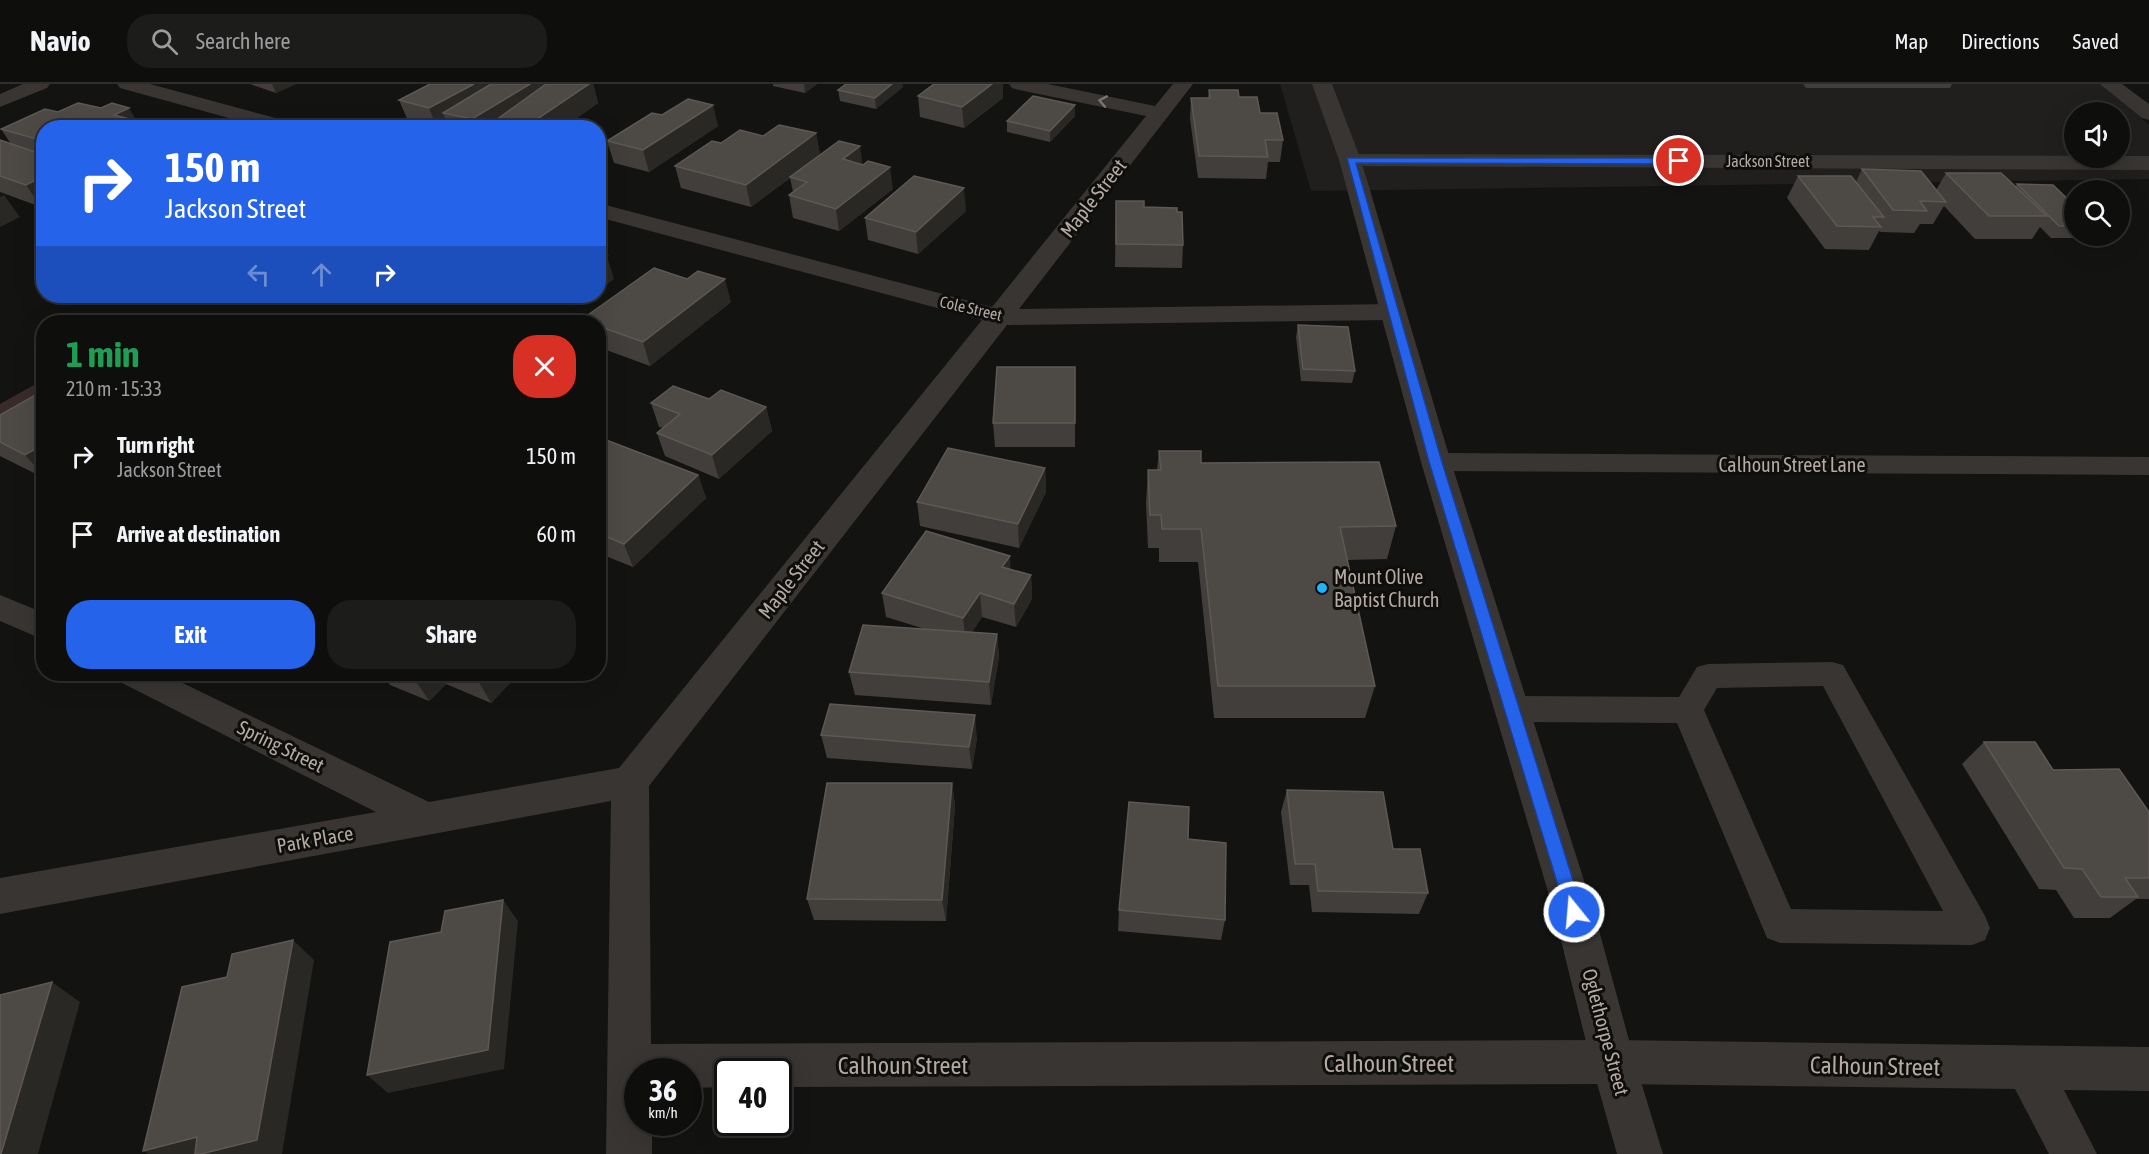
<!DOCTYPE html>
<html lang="en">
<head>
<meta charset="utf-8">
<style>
	body { margin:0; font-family:"Asap Condensed",sans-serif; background:#1c1c1b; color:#f1f3f6; height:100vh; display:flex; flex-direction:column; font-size:22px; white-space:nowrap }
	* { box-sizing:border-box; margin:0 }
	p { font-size:20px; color:#9b9c9d }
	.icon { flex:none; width:33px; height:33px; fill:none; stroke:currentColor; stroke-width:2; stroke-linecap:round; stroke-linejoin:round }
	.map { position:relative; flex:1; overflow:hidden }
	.drawer { position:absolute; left:36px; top:231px; width:570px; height:366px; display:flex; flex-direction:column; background:#0e0e0d; border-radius:24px; box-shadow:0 6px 24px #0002,0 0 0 2px #2e2e2e }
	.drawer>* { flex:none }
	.banner { position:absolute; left:36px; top:36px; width:570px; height:183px; border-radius:24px; box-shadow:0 6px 24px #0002,0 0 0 2px #2e2e2e; background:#2563eb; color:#fff; overflow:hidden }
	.fabs { position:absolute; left:2064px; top:18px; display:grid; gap:12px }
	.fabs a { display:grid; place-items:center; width:66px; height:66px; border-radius:50%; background:#0e0e0d; box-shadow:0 6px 24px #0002,0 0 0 2px #2e2e2e; font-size:30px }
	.speed { position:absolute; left:624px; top:974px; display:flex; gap:12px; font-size:30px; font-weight:700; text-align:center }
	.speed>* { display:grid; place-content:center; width:78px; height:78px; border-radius:50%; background:#0e0e0d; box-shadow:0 6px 24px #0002,0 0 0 2px #2e2e2e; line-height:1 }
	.speed small { font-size:15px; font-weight:400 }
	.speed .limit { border:3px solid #111; border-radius:9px; background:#fff; color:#111 }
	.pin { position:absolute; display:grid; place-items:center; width:51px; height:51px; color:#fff; margin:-26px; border:3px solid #fff; border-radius:50%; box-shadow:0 2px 6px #0007 }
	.me { position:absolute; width:66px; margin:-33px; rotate:343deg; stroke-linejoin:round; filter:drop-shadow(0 0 4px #0008) }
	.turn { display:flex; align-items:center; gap:21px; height:126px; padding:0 30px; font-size:27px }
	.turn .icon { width:78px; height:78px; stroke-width:2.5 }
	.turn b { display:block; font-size:42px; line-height:51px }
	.lanes { display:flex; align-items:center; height:57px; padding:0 30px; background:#0003; justify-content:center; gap:30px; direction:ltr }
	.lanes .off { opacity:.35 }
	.round { display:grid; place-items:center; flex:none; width:63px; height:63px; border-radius:24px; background:#1c1c1b }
	.head { display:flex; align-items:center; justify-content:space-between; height:102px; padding:0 30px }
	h1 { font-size:36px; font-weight:700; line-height:45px; color:#1e9e55 }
	.action { display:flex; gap:12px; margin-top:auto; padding:12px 30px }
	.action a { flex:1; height:69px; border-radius:24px; background:#2563eb; color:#fff; font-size:24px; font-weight:700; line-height:69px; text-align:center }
	.action a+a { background:#1c1c1b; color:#f1f3f6 }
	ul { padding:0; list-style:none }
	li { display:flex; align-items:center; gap:18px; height:78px; padding:0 30px }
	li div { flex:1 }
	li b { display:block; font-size:22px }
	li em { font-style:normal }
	header { display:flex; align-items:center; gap:36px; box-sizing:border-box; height:84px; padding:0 30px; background:#0e0e0d; border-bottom:2px solid #2e2e2e }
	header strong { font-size:28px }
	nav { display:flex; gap:33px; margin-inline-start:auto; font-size:21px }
	.search { width:420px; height:54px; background:#1c1c1b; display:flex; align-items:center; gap:15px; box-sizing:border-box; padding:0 21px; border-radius:24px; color:#9b9c9d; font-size:22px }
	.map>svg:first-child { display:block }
	.built { fill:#201f1d; fill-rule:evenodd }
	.water { fill:#392b29 }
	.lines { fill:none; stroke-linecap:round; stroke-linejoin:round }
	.service { fill:#383532; fill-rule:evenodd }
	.minor { fill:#383532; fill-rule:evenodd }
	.tertiary { fill:#383532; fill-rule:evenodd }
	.wall { fill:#413e3b }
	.shaded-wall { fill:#292825 }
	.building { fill:#4d4a46; stroke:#5e5854; stroke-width:1.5 }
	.oneway { stroke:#7d7570 }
	.route { fill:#2563eb; stroke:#184099; stroke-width:1.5 }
	.poi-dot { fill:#1eb3fe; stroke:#0e0e0c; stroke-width:2 }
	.labels { text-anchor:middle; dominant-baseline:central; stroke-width:6; stroke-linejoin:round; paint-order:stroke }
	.far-street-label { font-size:16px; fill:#b5a9a2; stroke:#0e0e0c }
	.street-label { font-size:20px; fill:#b5a9a2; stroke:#0e0e0c }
	.poi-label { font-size:20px; fill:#b5a9a2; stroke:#0e0e0c; text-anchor:start }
	.near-street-label { font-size:24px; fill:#b5a9a2; stroke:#0e0e0c }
</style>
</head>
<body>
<header>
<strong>Navio</strong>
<div class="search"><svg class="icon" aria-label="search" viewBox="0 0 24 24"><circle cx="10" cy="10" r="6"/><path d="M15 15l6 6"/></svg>Search here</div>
<nav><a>Map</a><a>Directions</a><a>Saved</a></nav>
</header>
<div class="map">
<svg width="2149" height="1070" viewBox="0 0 2149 1070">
	<rect width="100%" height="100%" fill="#131311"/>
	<path class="built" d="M1280,0H2105L2149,41V95L1311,107ZM2074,28H2120V74H2074Z"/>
	<path class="water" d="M43,296V317L0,332V320Z"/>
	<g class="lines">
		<g class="service">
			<path d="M1436,369L2149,373V391L1436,387L1427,384L1423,378L1427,372Z"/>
			<path d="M1832,578L1843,581L1985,832L1990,844L1985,856L1972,861L1780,859L1767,854L1677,639L1512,638L1501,634L1496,625L1501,616L1512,612L1679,613L1697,583L1708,580ZM1823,602L1943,827L1791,825L1704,626L1717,604Z"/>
		</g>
		<g class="minor">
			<path d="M23,0H50L47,4L0,23V10Z"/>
			<path d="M117,0H150L297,40L300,44H265L120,4Z"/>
			<path d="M1009,0H1048L1155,22L1173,0H1193L1019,225L1392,220L1401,223L1405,228L1401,233L1392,236L1007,241L649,702L651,960L1613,956L2149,963V1007L2064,1006L2097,1070H2049L2015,1005L1613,1000L778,1003V987H728V1003L688,1004V987H638V1038H652V1070H606L611,717L0,830V794L376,728L122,599L117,590H164L429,718L619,684L982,236L598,133V119L992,223L1146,32L1019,6L1012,4Z"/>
			<path d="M2100,0H2122L2149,20V36L2142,34Z"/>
			<path d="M1350,70L2149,72V86L1350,82L1342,81L1339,76L1342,71Z"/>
			<path d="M0,511L44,529V556L0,537Z"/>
		</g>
		<path class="tertiary" d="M1312,0H1332L1361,76L1451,378L1594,828L1635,978L1663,1070H1617L1591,978L1554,828L1421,378L1339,76Z"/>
	</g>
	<g class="wall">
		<path d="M250,0H296L276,9Z"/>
		<path d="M430,0H593L598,19L563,44H448L447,40L441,44H431L408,37L399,16Z"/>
		<path d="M773,0H817L805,9L773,2Z"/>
		<path d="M934,0H1003V14L964,44L920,33L918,12Z"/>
		<path d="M1803,0H1952L1950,4H1806Z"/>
		<path d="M903,3L876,25L840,17L838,6Z"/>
		<path d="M1209,6L1239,13L1260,29L1283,56L1280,78H1268L1266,95L1198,94L1190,35L1191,14H1208Z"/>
		<path d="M58,28L137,37L141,44H44V122L41,123L0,108V56L11,60L1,45Z"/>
		<path d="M662,31L718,42L649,88L614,79L607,57Z"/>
		<path d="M1075,32L1050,58L1007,48V37Z"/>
		<path d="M816,49L820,71L863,81L893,105L839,147L793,134L789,111L793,108L790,94L751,123L681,104L675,82L763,52Z"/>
		<path d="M1862,85L1936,106L1946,89L2016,102L2017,100L2074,121V152H2090L2088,154H2051L2040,143L2032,155H1975L1944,122L1933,140H1920L1914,149L1881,148L1879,147L1869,166L1825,165L1787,114L1798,92L1856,98Z"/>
		<path d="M1116,117L1144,123L1177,128L1183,161L1182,184L1115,183Z"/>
		<path d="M966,127L918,170L868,156L865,134Z"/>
		<path d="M520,212H558L548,220Z"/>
		<path d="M577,212H593L589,215Z"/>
		<path d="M731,218L650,282L598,263V238H582L581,236Z"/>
		<path d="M1298,241L1355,287L1352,299L1301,297L1296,253Z"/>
		<path d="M1075,283V363H995L993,339Z"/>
		<path d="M44,306V394L0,372V331Z"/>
		<path d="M709,315L766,323L772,347L719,395L665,372L657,349L663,344L659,343L651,319Z"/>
		<path d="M598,356L698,391L706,414L633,483L598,469Z"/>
		<path d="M1159,367L1201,379L1396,442L1387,475L1347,476L1375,602L1365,634H1214L1198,478H1159V464H1148L1146,419L1148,386H1157Z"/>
		<path d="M1045,384L1046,408L1019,464L920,442L917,418Z"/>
		<path d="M1010,472V485L1031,491L1032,515L1016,543L982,533L972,548L997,550L999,573L991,621L855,611L849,588L925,545L886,533L882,509Z"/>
		<path d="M382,590H519L491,619L446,600L429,617L390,601Z"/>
		<path d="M821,651L977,654L972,685L827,674Z"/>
		<path d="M1984,658L2053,686L2149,728V815H2136L2110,834H2074L2056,806L2039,805L1962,680Z"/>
		<path d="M952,699L955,722L946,837L814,836L807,815Z"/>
		<path d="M1287,706L1393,765L1428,809L1419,830L1312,828L1309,801H1290L1281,728Z"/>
		<path d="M1188,755L1225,836L1221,856L1118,847L1119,826Z"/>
	</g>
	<g class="shaded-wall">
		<path d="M272,0H296L276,9Z"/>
		<path d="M474,0H509L443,29L447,40L441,44H437L429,24Z"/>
		<path d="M530,0H545L502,44H475L472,35Z"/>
		<path d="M589,0H593L598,19L563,44H524Z"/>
		<path d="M804,0H817L805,9Z"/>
		<path d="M892,0H903V3L876,25L875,14Z"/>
		<path d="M992,0H1003V14L964,44L962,23Z"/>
		<path d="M713,21L718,42L649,88L643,66Z"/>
		<path d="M1075,21V32L1050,58V47Z"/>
		<path d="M129,24L141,44H122L114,31Z"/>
		<path d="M816,49L820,71L751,123L746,101Z"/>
		<path d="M860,62L863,84L843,75Z"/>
		<path d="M890,83L893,105L839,147L836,125Z"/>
		<path d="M44,92V122L41,123L26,101Z"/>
		<path d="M964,104L966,127L918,170L916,148Z"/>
		<path d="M4,111L20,133L0,143V113Z"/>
		<path d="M607,172L614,195L598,207V178Z"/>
		<path d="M725,195L731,218L650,282L643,258Z"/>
		<path d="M544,212H558L548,220Z"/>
		<path d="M766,323L772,347L719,395L712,371Z"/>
		<path d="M44,360V392L25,371Z"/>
		<path d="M1045,384L1046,408L1019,464L1018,440Z"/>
		<path d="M698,391L706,414L633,483L624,460Z"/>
		<path d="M1010,472L1011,496L1002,483Z"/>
		<path d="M1031,491L1032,515L1016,543L1014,520Z"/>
		<path d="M980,509L982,533L966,558L963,534Z"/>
		<path d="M997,550L999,573L991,621L989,598Z"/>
		<path d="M418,590H439L446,600L429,617L414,594Z"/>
		<path d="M483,590H519L491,619L477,595Z"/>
		<path d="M975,631L977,654L972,685L969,663Z"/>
		<path d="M952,699L955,722L946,837L942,816Z"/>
		<path d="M503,816L518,837L504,985L388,1009L367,991Z"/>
		<path d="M293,856L314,876L282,1070H149L143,1067Z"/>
		<path d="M52,898L80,918L38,1070H1Z"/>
	</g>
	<g class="building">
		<path d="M430,0H474L429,24L399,16Z"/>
		<path d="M491,0H530L472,35L443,29Z"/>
		<path d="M546,0H589L524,44H485Z"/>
		<path d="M846,0H892L875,14L838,6Z"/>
		<path d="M934,0H992L962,23L918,12Z"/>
		<path d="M1209,6H1238L1239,13H1257L1260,29H1277L1283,56H1265L1268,73L1199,72L1191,14H1210Z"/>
		<path d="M1033,12L1075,21L1050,47L1007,37Z"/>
		<path d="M688,15L713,21L643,66L607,57L652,29L662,31Z"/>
		<path d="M78,19L101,24L112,19L129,24L114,31L137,37L123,44H44V57L1,45L45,25L58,28Z"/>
		<path d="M779,41L816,49L746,101L675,82L712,57L721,59L740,46L763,52Z"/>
		<path d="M0,56L44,71V92L26,101L0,92Z"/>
		<path d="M839,57L860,62L843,75L863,81L868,77L890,83L836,125L789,111L807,98L790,93Z"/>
		<path d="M1862,85L1921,87L1946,118L1920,117L1927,127L1893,126Z"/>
		<path d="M1946,89H2001L2047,132H1989Z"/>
		<path d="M914,92L964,104L916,148L865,134Z"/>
		<path d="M1798,92H1851L1884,133H1873L1881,143L1837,142Z"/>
		<path d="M2017,100L2053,101L2074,121V142H2059Z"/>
		<path d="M1116,117H1144V123L1177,124V128H1182L1183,161L1116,160Z"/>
		<path d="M598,170L607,172L598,178Z"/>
		<path d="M654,184L687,195L698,187L725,195L643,258L598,242V238H588L581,236Z"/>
		<path d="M1298,241L1348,243L1355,287L1303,285Z"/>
		<path d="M997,283H1075V339H993Z"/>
		<path d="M673,302L709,315L721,306L766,323L712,371L657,349L680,330L651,319Z"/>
		<path d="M44,306V360L25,371L0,358V331Z"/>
		<path d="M601,354L698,391L624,460L598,449V356Z"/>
		<path d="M948,364L1045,384L1018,440L917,418Z"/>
		<path d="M1159,367H1201V379L1379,378L1396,442L1340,443L1375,602H1218L1201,445H1162L1161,431H1150L1148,386H1161Z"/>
		<path d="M926,447L1010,472L1002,483L1031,491L1014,520L980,509L963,534L882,509Z"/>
		<path d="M863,541L997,550L989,598L849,588Z"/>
		<path d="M404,590H418L414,594Z"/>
		<path d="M463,590H483L477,595Z"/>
		<path d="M830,620L975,631L969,663L821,651Z"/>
		<path d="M1984,658H2035L2053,686L2119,685L2149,728V794H2125L2138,813H2101L2082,785L2064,784Z"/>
		<path d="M827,699H952L942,816L807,815Z"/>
		<path d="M1287,706L1383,708L1393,765H1420L1428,809L1318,807L1315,780H1295Z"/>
		<path d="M1129,718L1189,723L1188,755L1226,759L1225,836L1119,826Z"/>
		<path d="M503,816L488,966L367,991L390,858L441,848L445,827Z"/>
		<path d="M293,856L257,1056L201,1070H195L197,1053L143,1067L182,903L227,893L232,870Z"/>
		<path d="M52,898L1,1070H0V911Z"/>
	</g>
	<defs><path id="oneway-chevron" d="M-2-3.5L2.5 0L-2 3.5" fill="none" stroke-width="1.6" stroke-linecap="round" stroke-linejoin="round" transform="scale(1.5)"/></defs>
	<use class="oneway" href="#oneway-chevron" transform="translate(1103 17) rotate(-169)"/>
	<path class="route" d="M1347,74H1679L1684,77L1679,80L1356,79L1442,378L1583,828L1580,833L1574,835L1569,833L1566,828L1429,378Z"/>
	<circle class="poi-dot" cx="1322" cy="504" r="6"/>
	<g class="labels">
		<g class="far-street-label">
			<text x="1768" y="77">Jackson Street</text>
			<text transform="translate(971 224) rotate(13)">Cole Street</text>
		</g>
		<g class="street-label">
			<text transform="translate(1093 114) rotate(-52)">Maple Street</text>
			<text x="1792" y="380">Calhoun Street Lane</text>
			<text transform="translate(791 495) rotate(-52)">Maple Street</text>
			<text transform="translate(281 662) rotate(26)">Spring Street</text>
			<text transform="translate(315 755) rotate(-10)">Park Place</text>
			<text transform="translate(1606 948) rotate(75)">Oglethorpe Street</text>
		</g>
		<g class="poi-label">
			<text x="1334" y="492">Mount Olive<tspan x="1334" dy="23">Baptist Church</tspan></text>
		</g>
		<g class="near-street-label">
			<text x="1389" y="979">Calhoun Street</text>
			<text x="903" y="981">Calhoun Street</text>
			<text transform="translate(1875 982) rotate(1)">Calhoun Street</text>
		</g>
	</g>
</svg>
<div class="fabs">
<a><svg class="icon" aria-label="sound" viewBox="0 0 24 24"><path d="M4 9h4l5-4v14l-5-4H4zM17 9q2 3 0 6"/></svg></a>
<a><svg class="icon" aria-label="search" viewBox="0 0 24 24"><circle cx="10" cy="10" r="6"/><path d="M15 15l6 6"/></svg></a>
</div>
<div class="speed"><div>36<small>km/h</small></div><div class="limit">40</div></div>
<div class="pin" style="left:1679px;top:77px;background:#d93025"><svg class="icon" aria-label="arrive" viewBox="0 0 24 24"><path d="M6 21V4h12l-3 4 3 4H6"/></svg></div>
<svg class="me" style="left:1574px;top:828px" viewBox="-20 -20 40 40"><circle r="17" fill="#2563eb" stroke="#fff" stroke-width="3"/><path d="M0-11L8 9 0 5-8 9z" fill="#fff"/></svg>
<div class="banner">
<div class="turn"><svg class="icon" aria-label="right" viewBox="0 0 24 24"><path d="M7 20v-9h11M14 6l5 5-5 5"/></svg><div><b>150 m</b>Jackson Street</div></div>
<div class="lanes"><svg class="icon off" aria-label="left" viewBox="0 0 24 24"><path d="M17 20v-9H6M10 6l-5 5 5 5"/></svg><svg class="icon off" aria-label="ahead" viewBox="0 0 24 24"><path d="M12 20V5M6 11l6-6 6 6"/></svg><svg class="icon" aria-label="right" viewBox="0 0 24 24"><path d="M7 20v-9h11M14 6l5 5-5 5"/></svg></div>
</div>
<section class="drawer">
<div class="head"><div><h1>1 min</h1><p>210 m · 15:33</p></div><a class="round" style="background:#d93025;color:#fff"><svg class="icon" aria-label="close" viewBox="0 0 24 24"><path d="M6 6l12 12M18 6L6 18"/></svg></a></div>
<ul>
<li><svg class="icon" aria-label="right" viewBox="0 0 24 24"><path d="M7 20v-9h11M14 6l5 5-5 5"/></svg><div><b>Turn right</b><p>Jackson Street</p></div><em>150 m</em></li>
<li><svg class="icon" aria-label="arrive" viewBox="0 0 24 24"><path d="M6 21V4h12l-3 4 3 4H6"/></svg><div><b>Arrive at destination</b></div><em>60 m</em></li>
</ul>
<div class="action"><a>Exit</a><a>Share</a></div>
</section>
</div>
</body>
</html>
